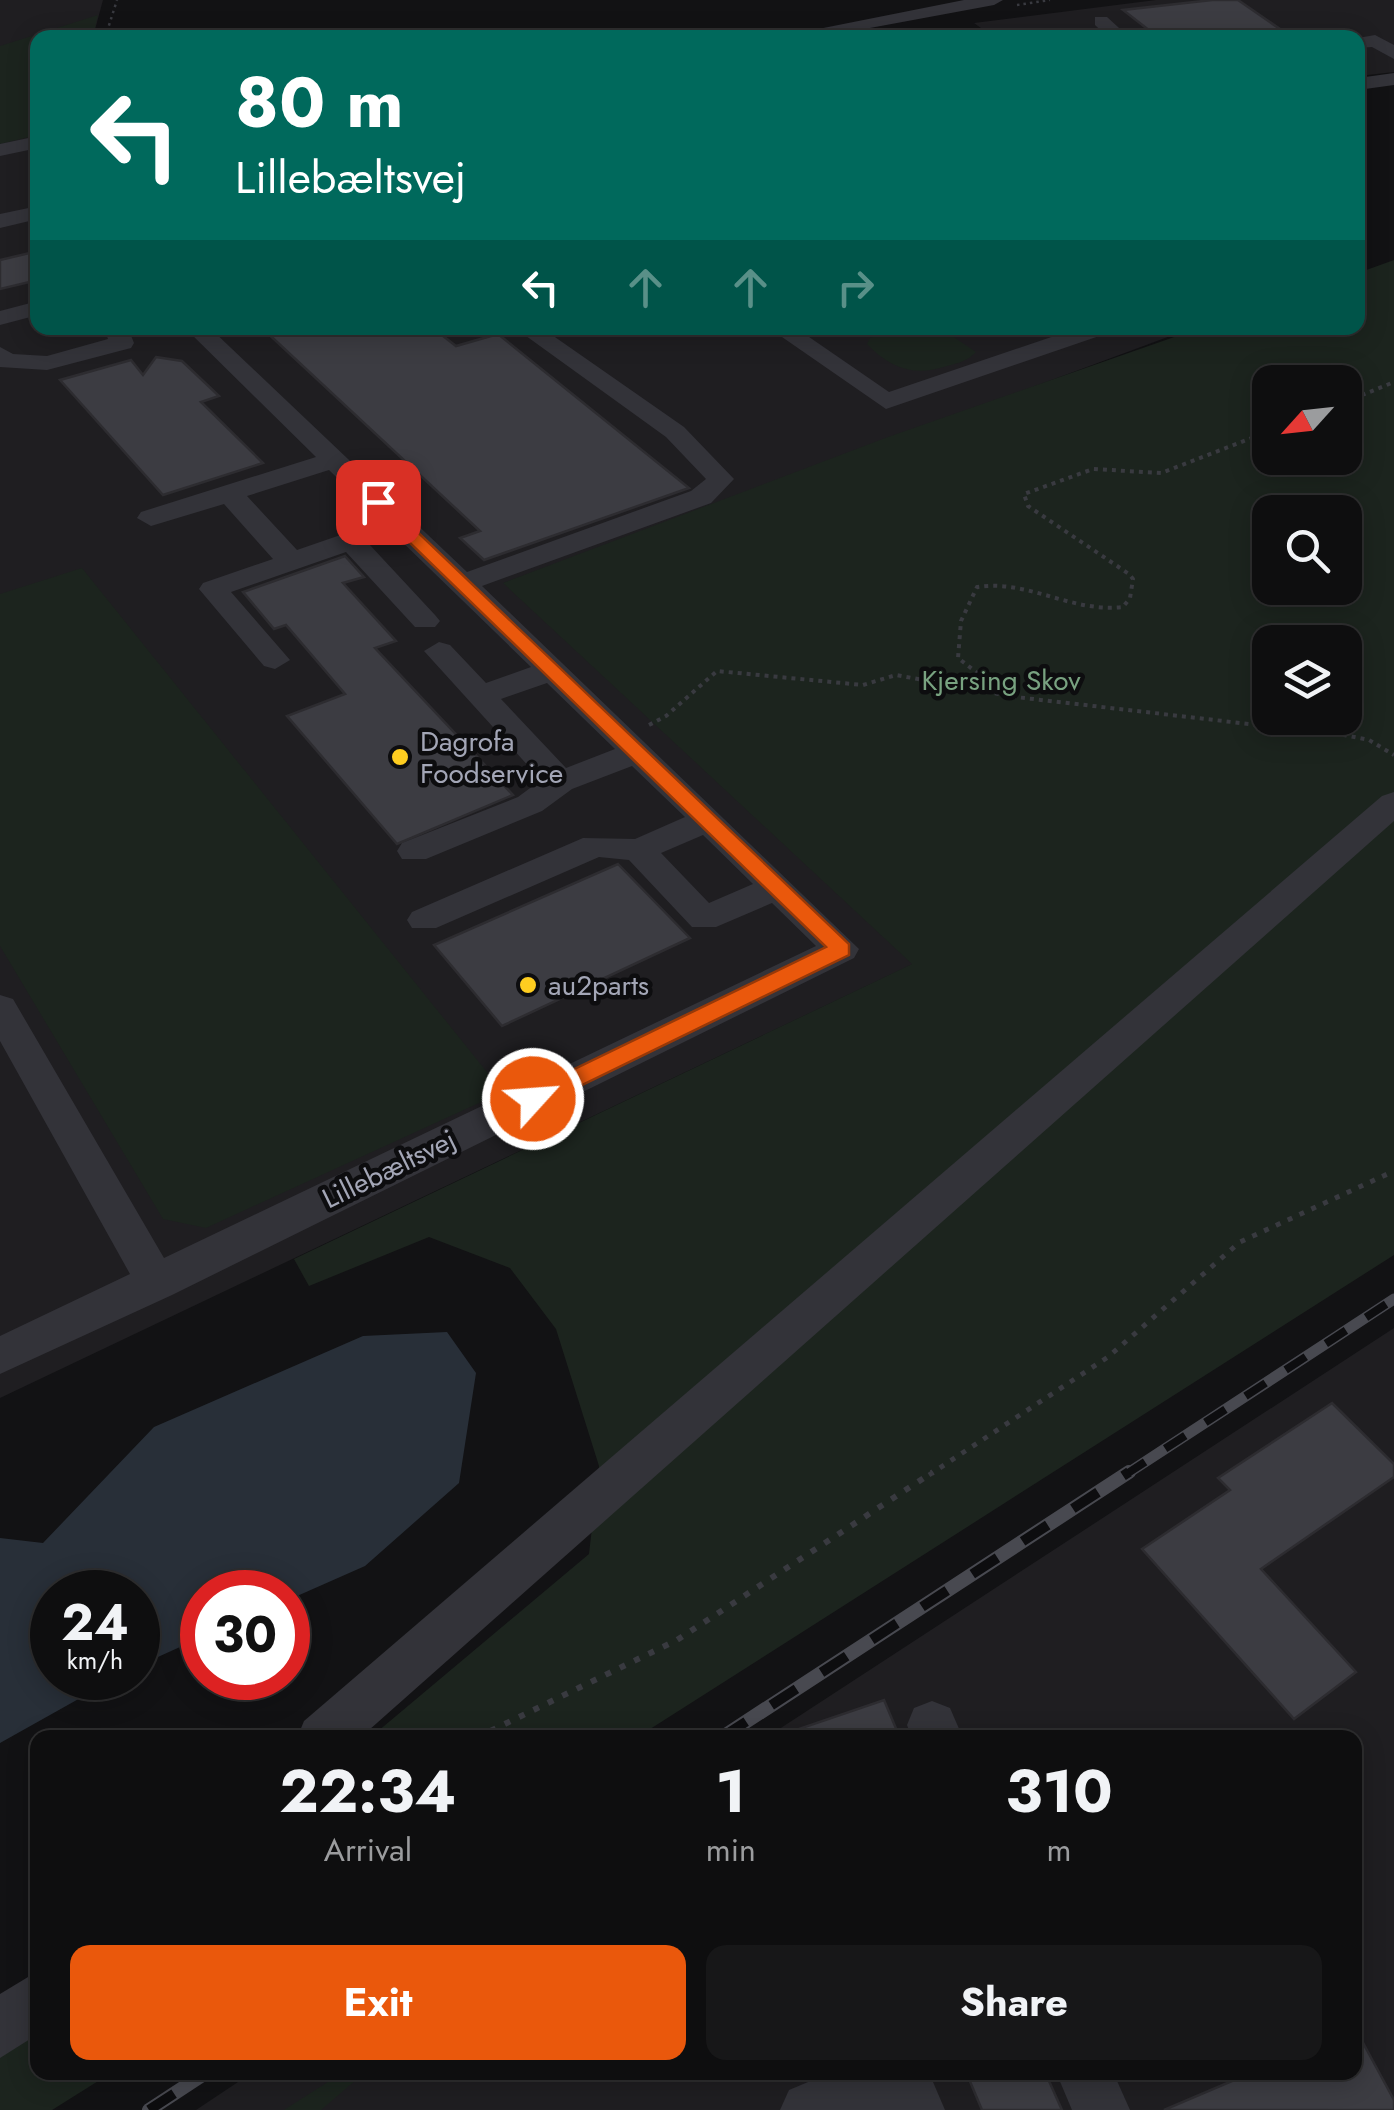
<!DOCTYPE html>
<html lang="en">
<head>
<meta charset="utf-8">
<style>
	body { margin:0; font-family:Jost,sans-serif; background:#171718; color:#f1f3f6; height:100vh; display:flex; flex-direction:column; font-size:38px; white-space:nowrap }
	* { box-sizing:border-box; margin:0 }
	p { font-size:32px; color:#9b9c9e }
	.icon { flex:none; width:55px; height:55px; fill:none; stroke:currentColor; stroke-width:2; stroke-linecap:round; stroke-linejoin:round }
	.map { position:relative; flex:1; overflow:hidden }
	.side { position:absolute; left:30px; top:1730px; width:1332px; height:350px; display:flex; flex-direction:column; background:#0e0e0f; border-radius:20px; box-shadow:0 5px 25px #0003,0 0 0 2px #2e2e2f }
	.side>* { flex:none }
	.guide { position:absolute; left:30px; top:30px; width:1335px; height:305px; border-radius:20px; box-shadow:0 5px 25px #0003,0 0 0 2px #2e2e2f; background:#00695c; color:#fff; overflow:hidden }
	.needle { width:65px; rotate:243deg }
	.fabs { position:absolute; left:1252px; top:365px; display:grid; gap:20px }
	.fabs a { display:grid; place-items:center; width:110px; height:110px; border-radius:20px; background:#0e0e0f; box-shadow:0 5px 25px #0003,0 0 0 2px #2e2e2f; font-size:50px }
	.speed { position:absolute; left:30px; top:1570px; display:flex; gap:20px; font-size:50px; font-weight:700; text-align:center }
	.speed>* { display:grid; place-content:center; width:130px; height:130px; border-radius:50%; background:#0e0e0f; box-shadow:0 5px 25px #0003,0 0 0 2px #2e2e2f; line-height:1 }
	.speed small { font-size:25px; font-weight:400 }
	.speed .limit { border:15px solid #d22; background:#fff; color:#111 }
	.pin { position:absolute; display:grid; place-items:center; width:85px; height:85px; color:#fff; margin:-42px; border-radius:20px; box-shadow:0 5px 15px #0006 }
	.me { position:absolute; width:110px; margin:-55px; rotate:64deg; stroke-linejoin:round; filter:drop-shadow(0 0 8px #0008) }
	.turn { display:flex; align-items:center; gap:35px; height:210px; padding:0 40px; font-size:45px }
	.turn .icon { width:130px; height:130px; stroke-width:2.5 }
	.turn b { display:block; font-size:70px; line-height:85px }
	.lanes { display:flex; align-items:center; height:95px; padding:0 40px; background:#0003; justify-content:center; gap:50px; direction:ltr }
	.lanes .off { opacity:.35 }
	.eta { display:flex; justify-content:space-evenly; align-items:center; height:170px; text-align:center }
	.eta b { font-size:60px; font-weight:700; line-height:70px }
	.primary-button { display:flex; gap:20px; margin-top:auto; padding:20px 40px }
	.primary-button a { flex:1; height:115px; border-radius:20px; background:#ea580c; color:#fff; font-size:40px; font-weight:700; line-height:115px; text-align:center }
	.primary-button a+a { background:#171718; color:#f1f3f6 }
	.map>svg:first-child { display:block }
	.built { fill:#1f1e21 }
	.green { fill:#1c241e; fill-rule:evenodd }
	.water { fill:#282f38 }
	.building { fill:#3c3c42; stroke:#2d2c30; stroke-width:2.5 }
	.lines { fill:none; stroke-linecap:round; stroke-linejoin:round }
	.path-far3 { stroke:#393a40; stroke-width:2.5; stroke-dasharray:2.5 4; stroke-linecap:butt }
	.path-far2 { stroke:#393a40; stroke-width:4; stroke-dasharray:4 5; stroke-linecap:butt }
	.path-far1 { stroke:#393a40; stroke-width:5; stroke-dasharray:5 8; stroke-linecap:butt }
	.path { stroke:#393a40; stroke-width:6; stroke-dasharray:6 10; stroke-linecap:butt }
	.minor { fill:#333339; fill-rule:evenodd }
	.rail-far1-casing { stroke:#484950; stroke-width:11 }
	.rail-casing { stroke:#484950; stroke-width:14 }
	.rail-far1 { stroke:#0d0d0f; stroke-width:8; stroke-dasharray:24; stroke-linecap:butt }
	.rail { stroke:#0d0d0f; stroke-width:10; stroke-dasharray:30; stroke-linecap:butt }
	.route { fill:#ea580c; stroke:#983908; stroke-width:2.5 }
	.poi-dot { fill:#fecd20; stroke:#0d0d0f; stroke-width:4 }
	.labels { text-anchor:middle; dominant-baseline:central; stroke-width:9; stroke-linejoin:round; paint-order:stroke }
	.park-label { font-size:28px; fill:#78a280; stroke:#0d0d0f }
	.poi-label { font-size:28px; fill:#a3a6b6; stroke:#0d0d0f; text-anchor:start }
	.street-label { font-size:28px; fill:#a3a6b6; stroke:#0d0d0f }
</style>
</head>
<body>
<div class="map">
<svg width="1394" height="2110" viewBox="0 0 1394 2110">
	<rect width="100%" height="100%" fill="#121214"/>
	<g class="built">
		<path d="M0,0H103L93,37L38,38V328H1192L504,583L913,964L0,1398Z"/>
		<path d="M1156,0H1394V72L1358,76V38H995L974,23Z"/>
		<path d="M1394,1328V2110H196L253,2072H1355V1738L767,1737Z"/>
	</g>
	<g class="green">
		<path d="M98,15L93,37L38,38L37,135L0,144V46Z"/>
		<path d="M1394,260V1255L636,1738L371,1737L589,1554L599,1466L556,1329L510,1268L429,1237L309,1286L294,1259L912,964L503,583L888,437L1200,328H1358V273ZM1270,382H1345V458H1270ZM1270,512H1345V588H1270ZM1270,642H1345V718H1270Z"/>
		<path d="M901,328H940L976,352C968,361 958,363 947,366C915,377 891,369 867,344L870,338Z"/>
		<path d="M82,568L503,1092L206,1228L163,1219L0,946V594Z"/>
		<path d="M37,2018L38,2072L111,2073L52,2110H0V2049Z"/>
		<path d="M342,2073H364L321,2110H284Z"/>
	</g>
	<path class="water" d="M447,1332L476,1373L459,1483L365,1566L288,1600V1592H202V1637L138,1666V1592H52V1678H116L0,1743V1538L43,1543L154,1427L363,1336Z"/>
	<g class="building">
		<path d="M1212,0H1238L1293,38H1159L1123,10Z"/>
		<path d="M38,251V280L0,289V260Z"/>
		<path d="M262,328H433L456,346L498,334L689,488L484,560L460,538L480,531Z"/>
		<path d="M156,357L182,361L219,396L201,402L263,463L163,495L60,380L131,360L143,375Z"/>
		<path d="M345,556L364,577L343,583L396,641L375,648L513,795L397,844L287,716L345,694L286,625L274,629L243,592Z"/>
		<path d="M618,864L690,938L502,1026L434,945Z"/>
		<path d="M1332,1403L1394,1464V1477L1261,1569L1356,1672L1294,1719L1142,1549L1230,1490L1218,1478Z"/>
		<path d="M884,1700L900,1738H788L787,1733Z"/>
		<path d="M1355,2028L1394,2100V2110H1164L1253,2072H1355Z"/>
		<path d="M966,2072H1045L1062,2110H982Z"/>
	</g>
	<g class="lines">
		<g class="path-far3">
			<path d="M1017,5L1050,0"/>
			<path d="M105,38L117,0"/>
			<path d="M740,38L763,33"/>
		</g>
		<g class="path-far2">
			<path d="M1345,402L1394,382"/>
			<path d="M1270,431L1161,473L1093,469L1024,494L1028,506L1129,574L1133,579L1130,598L1123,607C1071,613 1028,579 977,587L961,621L958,658L1007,696L1344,735L1369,740L1394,755"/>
			<path d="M649,725L666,716L717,671L863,685L896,675L1004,695"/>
		</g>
		<path class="path-far1" d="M929,1475L1108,1357L1240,1242L1394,1171"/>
		<path class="path" d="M476,1738L677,1640L933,1472"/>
		<g class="minor">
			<path d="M964,0H1003L994,5L816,38H773Z"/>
			<path d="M1095,17H1107L1130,38H1109L1095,25Z"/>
			<path d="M1375,35L1394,45V59L1372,47L1358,48V38Z"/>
			<path d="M1394,73V85L1358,90V78Z"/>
			<path d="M38,136V148L0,156V144Z"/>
			<path d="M38,206V219L0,228V214Z"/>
			<path d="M38,301V315L0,325V311Z"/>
			<path d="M104,328H128L134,343L131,348L47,370L0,367V347L13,354L47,356L108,339Z"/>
			<path d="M185,328H210L467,572L691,491L706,479L666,437L515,328H542L684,427L734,479L711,503L482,586L859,949L854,958L172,1295L0,1374V1336L130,1274L0,1041V995L13,999L164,1258L816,946L772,903L716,927H692L629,860L599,857L436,928H412L407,920L412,912L583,838L635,839L685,817L632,766L572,789L542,811L426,859H402L397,851L402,843L518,797L541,780L424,651L439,642L450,645L486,683L531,667L395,535L369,544L435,615L440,621L435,627H415L346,552L231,592L290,660L275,669L264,666L199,589L203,583L273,559L224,504L151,526L137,518L141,512L316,457ZM329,470L381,521L297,550L247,496ZM547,683L615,749L566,768L501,699ZM703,835L753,884L709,903L661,853Z"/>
			<path d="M769,328H796L889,392L1078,328H1112L1108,333L886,409Z"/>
			<path d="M1394,792V821L360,1738H297L304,1721L1382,796Z"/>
			<path d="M932,1701L950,1708L963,1738H912L907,1725L914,1708Z"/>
			<path d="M38,1971V2034L0,2058V1994Z"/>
			<path d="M832,2072H917L933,2082L945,2110H780L789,2090Z"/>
			<path d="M1056,2072H1113L1130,2110H1072Z"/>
		</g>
		<g class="rail-far1-casing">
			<path id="rail-far1" d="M1125,1475L1394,1299"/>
		</g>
		<g class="rail-casing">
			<g id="rail">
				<path d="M721,1738L1129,1472"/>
				<path d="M149,2110L207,2072"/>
			</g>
		</g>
		<use href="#rail-far1" class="rail-far1"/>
		<use href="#rail" class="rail"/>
	</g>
	<path class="route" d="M372,499H383L849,944V955L541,1105H525V1093L826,947L372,506Z"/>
	<g class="poi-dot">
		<circle cx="400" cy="757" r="10"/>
		<circle cx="528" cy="985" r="10"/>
	</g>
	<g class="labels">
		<g class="park-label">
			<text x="1001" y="680">Kjersing Skov</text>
		</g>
		<g class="poi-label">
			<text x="420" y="741">Dagrofa<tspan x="420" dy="32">Foodservice</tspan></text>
			<text x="548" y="985">au2parts</text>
		</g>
		<g class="street-label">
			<text transform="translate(389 1169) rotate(-26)">Lillebæltsvej</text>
		</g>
	</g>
</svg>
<div class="fabs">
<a><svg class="needle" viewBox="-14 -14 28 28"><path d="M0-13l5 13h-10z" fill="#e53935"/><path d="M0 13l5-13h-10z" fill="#9b9c9e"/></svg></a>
<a><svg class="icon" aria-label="search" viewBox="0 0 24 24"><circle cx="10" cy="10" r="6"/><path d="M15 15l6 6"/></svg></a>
<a><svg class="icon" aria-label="layers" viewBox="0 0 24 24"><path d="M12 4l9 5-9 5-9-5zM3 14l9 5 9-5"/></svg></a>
</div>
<div class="speed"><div>24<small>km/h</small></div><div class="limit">30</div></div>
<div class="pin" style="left:378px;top:502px;background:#d93025"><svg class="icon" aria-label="arrive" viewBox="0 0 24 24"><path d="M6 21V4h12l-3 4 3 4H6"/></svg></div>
<svg class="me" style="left:533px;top:1099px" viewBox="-20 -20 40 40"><circle r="17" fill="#ea580c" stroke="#fff" stroke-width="3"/><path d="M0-11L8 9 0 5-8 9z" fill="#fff"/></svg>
<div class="guide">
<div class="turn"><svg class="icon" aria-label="left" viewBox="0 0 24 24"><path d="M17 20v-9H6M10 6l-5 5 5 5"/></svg><div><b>80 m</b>Lillebæltsvej</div></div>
<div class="lanes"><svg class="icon" aria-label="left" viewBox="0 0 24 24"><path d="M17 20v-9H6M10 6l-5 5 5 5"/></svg><svg class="icon off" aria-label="ahead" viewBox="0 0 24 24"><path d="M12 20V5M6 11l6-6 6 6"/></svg><svg class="icon off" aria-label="ahead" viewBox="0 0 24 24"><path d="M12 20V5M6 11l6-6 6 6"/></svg><svg class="icon off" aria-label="right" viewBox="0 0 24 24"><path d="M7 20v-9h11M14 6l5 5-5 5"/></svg></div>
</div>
<section class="side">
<div class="eta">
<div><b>22:34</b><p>Arrival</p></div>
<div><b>1</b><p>min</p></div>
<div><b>310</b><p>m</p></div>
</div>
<div class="primary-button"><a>Exit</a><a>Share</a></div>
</section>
</div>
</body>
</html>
